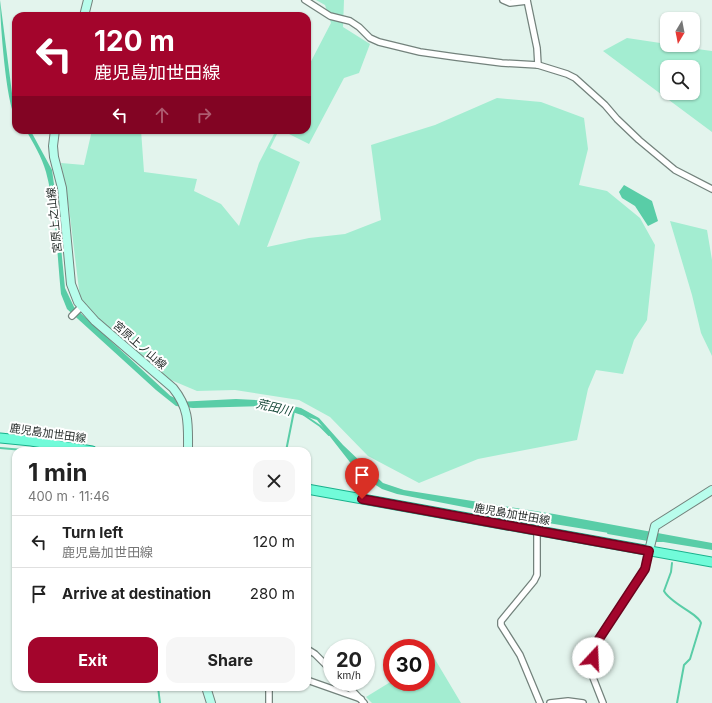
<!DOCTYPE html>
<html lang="en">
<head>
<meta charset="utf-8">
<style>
	body { margin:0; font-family:Inter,"Noto Sans JP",sans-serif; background:#f6f6f6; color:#222; height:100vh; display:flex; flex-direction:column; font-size:15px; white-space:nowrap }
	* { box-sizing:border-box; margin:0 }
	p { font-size:13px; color:#767676 }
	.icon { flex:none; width:22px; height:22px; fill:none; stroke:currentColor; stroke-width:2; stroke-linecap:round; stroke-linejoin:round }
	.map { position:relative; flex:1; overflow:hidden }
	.drawer { position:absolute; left:12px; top:447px; width:299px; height:244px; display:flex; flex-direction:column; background:#fff; border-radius:12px; box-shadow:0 1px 3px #0004 }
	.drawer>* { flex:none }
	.top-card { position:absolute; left:12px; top:12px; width:299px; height:122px; border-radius:12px; box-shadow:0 1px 3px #0004; background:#a3052c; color:#fff; overflow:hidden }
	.needle { width:26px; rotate:190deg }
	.buttons { position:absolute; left:660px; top:12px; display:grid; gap:8px }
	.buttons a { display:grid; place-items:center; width:40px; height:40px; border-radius:8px; background:#fff; box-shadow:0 1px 3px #0004; font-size:20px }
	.speed { position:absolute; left:323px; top:639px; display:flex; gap:8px; font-size:20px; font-weight:700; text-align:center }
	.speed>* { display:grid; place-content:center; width:52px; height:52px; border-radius:50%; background:#fff; box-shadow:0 1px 3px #0004; line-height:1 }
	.speed small { font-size:10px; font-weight:400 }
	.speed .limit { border:6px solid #d22; background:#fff; color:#111 }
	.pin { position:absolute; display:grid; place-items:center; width:34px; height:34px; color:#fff; margin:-41px -17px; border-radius:50% 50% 50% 0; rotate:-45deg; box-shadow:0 0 4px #0007 }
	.pin .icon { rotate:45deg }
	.me { position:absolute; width:44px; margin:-22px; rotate:20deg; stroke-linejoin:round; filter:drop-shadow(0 0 3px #0008) }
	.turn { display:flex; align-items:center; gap:14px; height:84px; padding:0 16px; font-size:18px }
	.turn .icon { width:52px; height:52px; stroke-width:2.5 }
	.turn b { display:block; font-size:28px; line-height:34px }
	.lanes { display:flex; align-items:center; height:38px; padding:0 16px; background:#0003; justify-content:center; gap:20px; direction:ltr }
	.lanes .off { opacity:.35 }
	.round { display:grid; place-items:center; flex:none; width:42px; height:42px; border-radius:12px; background:#f6f6f6 }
	.headline { display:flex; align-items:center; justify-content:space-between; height:68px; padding:0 16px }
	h1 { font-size:24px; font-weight:700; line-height:30px }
	.primary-button { display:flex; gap:8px; margin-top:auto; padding:8px 16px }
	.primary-button a { flex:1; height:46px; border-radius:12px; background:#a3052c; color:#fff; font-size:16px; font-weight:700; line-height:46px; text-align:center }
	.primary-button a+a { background:#f6f6f6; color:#222 }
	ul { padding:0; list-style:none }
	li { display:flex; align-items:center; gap:12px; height:52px; padding:0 16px; border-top:1px solid #e0e0e0 }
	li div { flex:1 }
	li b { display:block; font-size:15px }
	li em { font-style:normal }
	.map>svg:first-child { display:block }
	.green { fill:#a3edd1; fill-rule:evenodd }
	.water { fill:#59cda7 }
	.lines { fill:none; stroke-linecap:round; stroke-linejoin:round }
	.stream { stroke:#59cda7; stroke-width:2 }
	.street-casing { stroke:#73827c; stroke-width:8 }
	.secondary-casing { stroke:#73827c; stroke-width:10 }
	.primary-casing { stroke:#19b18c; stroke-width:11 }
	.street { stroke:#fff; stroke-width:5.5 }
	.secondary { stroke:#b8fdec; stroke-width:8 }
	.primary { stroke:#71fbd9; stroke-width:9 }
	.route-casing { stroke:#6a031d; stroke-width:10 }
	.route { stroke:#a3052c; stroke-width:7 }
	.labels { text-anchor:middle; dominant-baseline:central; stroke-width:4; stroke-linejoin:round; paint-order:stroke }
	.street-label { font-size:11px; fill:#262c2a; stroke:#fff }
	.water-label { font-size:12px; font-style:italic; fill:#18493a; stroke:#fff }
</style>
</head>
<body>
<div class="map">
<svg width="712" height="703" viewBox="0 0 712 703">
	<rect width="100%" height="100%" fill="#e3f4ed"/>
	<g class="green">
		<path d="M316,0H344L343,27L370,44L359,73L344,78L309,144L281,130H307V69L331,23L325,5Z"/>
		<path d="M627,38L667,44V45L712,51V132L603,51ZM667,67H693V93H667Z"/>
		<path d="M497,98L541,102L584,118L588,149L579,185L607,191L640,218L655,245L647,320L634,340L623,374L596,370L588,389L577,440L478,459L419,483L368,456L330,417L299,400L235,390L197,391L171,380L83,305L80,298L69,208L61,163L84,165L92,130H141L144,172L197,179L194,191L221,204L239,226L259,163L276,130H279L270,148L300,162L267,247L309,238L345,234L381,220L371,145L435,125Z"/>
		<path d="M670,221L707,230L712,260V356L701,333L692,295Z"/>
		<path d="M433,656L461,703H372L366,697L392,681V682H426V660Z"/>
	</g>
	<g class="water">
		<path d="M0,0L13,101L16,108V118C6,105 0,20 0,0Z"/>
		<path d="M26,130H30L33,135L52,170L57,206L65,288L74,307L177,402L236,399L272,401L301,408L319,418L343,445L383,483L404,490L554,514L712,543V550L536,521L397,494L382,489L360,475L317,420L283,409L261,406L193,408L176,406L156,390L67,309L61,294C57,255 56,209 46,172C42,157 33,143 26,130Z"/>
		<path d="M624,185L652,201L658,221L648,226L635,206L622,198L619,192Z"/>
	</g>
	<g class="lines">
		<g class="stream">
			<path d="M170,397L179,401"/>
			<path d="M304,415L320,426L329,435"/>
			<path d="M0,448L35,451"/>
			<path d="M286,451L294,411"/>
			<path d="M608,533L648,540"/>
			<path d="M653,541H662"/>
			<path d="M672,563L671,572L664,591C671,604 699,614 701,623L690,659L684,665L677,703"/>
			<path d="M158,687L160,703"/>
		</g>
		<g class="street-casing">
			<g id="street">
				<path d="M305,0L330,16L350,21L359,27L370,38L379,42L420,52L455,57L502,63L538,65L567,74L575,78L605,105L617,119L639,140L675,170L712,189"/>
				<path d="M503,0L510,3L527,1"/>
				<path d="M527,0L537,48L538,65"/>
				<path d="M72,316L82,306"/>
				<path d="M537,531V575L534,581L501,621V625L520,655L540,703"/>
				<path d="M307,649L315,654L332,671"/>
				<path d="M307,680L361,699"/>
				<path d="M344,682L364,703"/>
				<path d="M269,703V687"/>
				<path d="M550,703L568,701L583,703"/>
				<path d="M603,703L592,675L591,668L595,649L604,631L645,569L649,551"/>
			</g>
		</g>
		<g class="secondary-casing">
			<g id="secondary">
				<path d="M84,16L88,0"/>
				<path d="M55,130L53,146L54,157L62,188L71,284L78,302L95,321L173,388C190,409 188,425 188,451"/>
				<path d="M649,551L655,526L712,490"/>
				<path d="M206,687L211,703"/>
			</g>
		</g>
		<g class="primary-casing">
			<g id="primary">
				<path d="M0,438L31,441L92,451"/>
				<path d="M307,489L712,562"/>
			</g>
		</g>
		<use href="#street" class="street"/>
		<use href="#secondary" class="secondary"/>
		<use href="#primary" class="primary"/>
	</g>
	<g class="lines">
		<g class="route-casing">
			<path id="route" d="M362,499L649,551L645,569L599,639L593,658"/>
		</g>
		<use href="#route" class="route"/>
	</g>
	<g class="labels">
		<g class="street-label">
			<text transform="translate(54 220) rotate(-96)">宮原上之山線</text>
			<text transform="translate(140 345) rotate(41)">宮原上ノ山線</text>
			<text transform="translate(48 433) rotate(8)">鹿児島加世田線</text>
			<text transform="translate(512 514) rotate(10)">鹿児島加世田線</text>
		</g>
		<g class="water-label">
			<text transform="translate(274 407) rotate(13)">荒田川</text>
		</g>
	</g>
</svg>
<div class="buttons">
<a><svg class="needle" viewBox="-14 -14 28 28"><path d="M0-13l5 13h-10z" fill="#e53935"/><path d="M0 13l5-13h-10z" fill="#767676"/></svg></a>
<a><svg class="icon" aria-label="search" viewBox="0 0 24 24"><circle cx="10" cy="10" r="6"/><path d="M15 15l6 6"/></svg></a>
</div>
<div class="speed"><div>20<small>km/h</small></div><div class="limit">30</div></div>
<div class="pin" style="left:362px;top:499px;background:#d93025"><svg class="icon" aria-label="arrive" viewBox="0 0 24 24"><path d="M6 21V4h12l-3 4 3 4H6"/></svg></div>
<svg class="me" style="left:593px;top:658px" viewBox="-20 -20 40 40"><circle r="19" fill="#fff"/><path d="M0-13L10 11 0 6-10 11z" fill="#a3052c"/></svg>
<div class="top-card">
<div class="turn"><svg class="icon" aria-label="left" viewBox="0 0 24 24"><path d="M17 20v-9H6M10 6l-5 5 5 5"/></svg><div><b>120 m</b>鹿児島加世田線</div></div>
<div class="lanes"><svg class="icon" aria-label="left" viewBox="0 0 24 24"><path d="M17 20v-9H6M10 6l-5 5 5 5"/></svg><svg class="icon off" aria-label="ahead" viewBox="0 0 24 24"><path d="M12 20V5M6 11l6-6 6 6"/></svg><svg class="icon off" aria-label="right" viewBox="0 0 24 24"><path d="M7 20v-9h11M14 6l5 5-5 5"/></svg></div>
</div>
<section class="drawer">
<div class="headline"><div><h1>1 min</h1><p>400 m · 11:46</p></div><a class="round"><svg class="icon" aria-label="close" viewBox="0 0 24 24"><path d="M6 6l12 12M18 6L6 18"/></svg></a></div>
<ul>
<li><svg class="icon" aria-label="left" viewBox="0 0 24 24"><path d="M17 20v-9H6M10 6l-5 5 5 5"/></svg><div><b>Turn left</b><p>鹿児島加世田線</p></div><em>120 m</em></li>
<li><svg class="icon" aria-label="arrive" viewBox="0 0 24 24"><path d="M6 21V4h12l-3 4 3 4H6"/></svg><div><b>Arrive at destination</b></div><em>280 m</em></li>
</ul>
<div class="primary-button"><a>Exit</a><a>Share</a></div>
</section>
</div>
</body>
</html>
